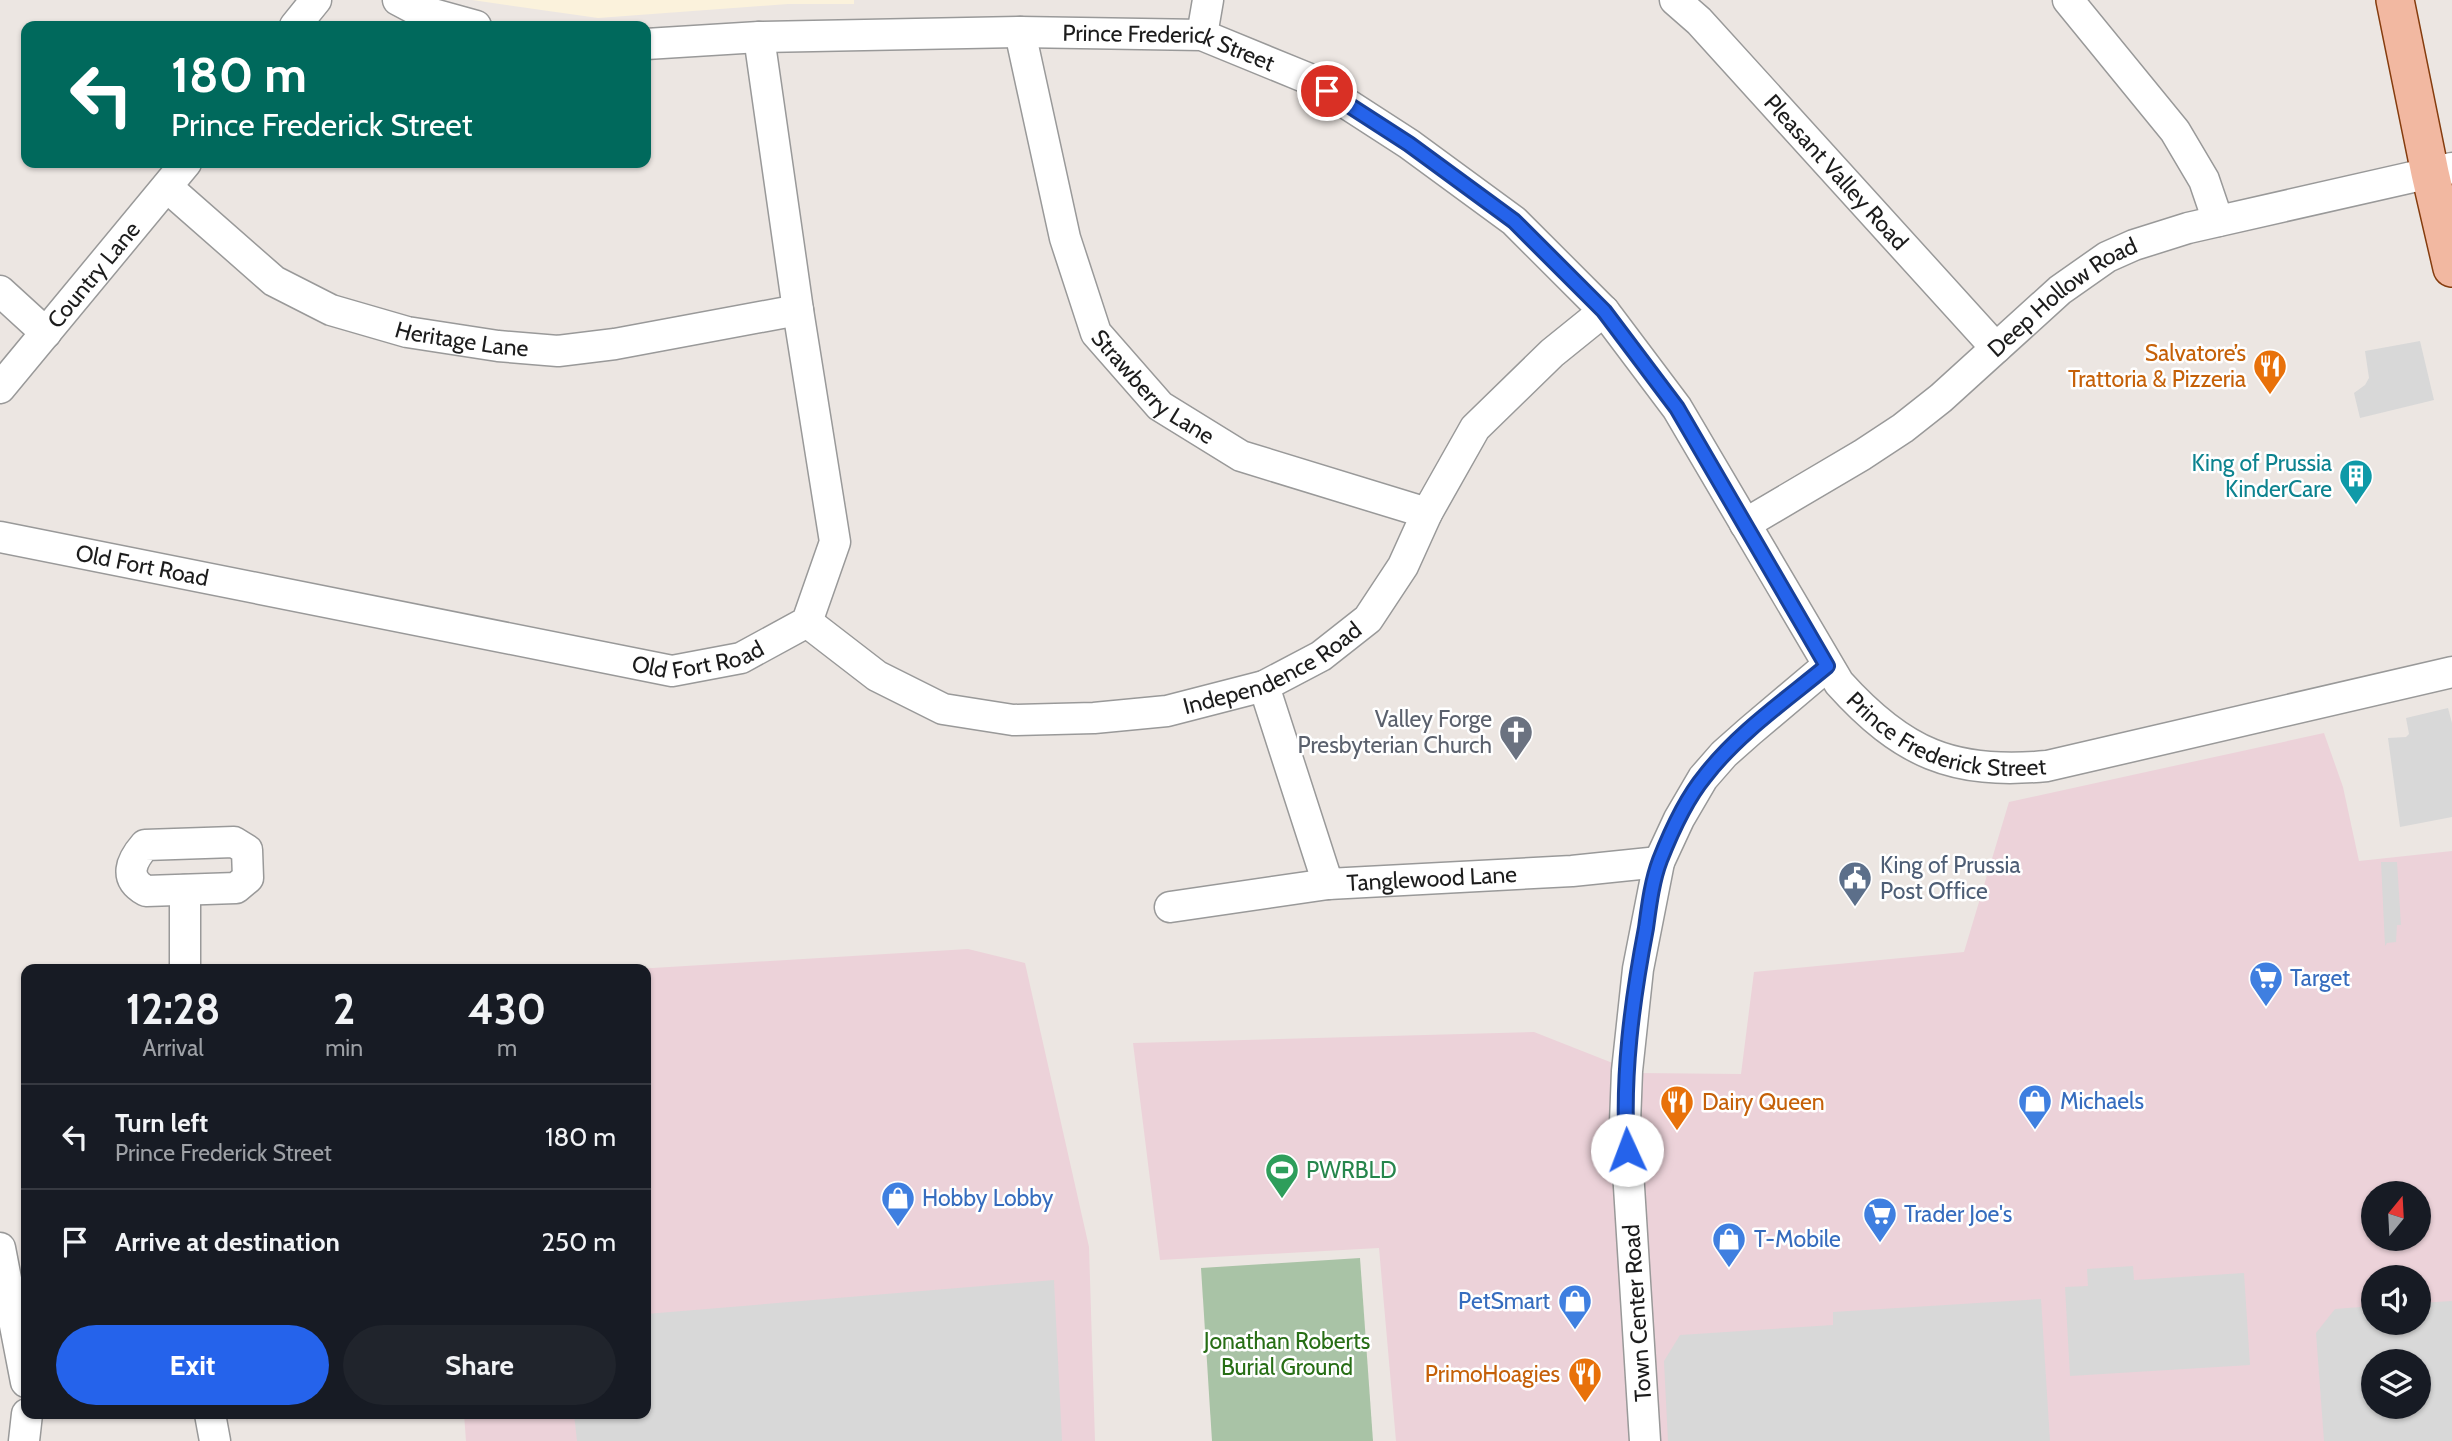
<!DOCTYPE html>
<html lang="en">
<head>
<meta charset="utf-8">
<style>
	body { margin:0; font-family:Cabin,sans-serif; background:#20242c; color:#f1f3f6; height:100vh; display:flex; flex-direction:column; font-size:26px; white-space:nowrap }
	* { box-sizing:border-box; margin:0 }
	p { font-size:23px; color:#9ea1a6 }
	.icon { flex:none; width:38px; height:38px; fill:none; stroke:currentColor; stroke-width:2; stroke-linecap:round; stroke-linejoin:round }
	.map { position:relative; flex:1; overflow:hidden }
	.drawer { position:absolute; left:21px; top:964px; width:630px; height:455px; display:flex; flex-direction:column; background:#171b24; border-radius:14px; box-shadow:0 2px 5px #0004 }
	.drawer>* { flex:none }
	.hud { position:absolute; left:21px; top:21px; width:630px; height:147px; border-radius:14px; box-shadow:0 2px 5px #0004; background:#00695c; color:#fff; overflow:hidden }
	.needle { width:46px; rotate:18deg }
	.controls { position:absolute; left:2361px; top:1181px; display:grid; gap:14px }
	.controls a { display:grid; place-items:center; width:70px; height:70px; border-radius:50%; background:#171b24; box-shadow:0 2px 5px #0004; font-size:35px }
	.pin { position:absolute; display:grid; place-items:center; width:60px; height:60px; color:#fff; margin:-30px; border:4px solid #fff; border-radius:50%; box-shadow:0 2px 7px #0007 }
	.me { position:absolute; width:77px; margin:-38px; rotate:358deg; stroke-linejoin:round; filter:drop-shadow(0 0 5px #0008) }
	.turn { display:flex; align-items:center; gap:24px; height:147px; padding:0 35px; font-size:32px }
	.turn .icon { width:91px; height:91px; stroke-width:2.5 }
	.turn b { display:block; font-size:49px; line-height:60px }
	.eta { display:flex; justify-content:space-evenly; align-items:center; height:119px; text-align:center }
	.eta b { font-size:42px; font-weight:700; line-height:49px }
	.action { display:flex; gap:14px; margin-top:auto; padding:14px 35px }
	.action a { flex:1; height:80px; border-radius:42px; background:#2563eb; color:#fff; font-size:28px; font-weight:700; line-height:80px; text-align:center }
	.action a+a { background:#20242c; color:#f1f3f6 }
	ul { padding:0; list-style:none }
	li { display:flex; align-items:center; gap:21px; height:105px; padding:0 35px; border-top:2px solid #363941 }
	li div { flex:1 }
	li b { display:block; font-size:26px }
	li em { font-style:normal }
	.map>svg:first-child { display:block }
	.commercial { fill:#ecd2d9; fill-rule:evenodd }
	.education { fill:#fbf2dc }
	.cemetery { fill:#a9c3a6 }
	.parking { fill:#d8d8d8; fill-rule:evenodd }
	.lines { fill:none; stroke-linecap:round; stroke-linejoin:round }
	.minor-casing { stroke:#999; stroke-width:33 }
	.major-casing { stroke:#853c0e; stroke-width:40 }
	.minor { stroke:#fff; stroke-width:30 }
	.major { stroke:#f2b8a1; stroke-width:37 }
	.route-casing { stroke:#184099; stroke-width:18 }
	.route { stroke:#2563eb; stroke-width:12 }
	.labels { text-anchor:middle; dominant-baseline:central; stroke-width:5; stroke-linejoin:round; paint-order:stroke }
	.street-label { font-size:23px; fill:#1c1c1c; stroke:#fff }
	.food-label { font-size:23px; fill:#c56008; stroke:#fff; text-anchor:end }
	.culture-label { font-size:23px; fill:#0d838f; stroke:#fff; text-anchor:end }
	.worship-label { font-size:23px; fill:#5b616d; stroke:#fff; text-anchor:end }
	.service-label { font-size:23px; fill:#4e5e75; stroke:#fff; text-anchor:start }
	.shop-label { font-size:23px; fill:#366cbe; stroke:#fff; text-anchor:start }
	.leisure-label { font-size:23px; fill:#27864d; stroke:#fff; text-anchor:start }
	.park-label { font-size:23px; fill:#276e15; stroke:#fff }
</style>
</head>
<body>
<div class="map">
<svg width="2452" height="1441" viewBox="0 0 2452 1441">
	<rect width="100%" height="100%" fill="#ece6e2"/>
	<g class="commercial">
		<path d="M2324,733L2343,787L2359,861L2452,851V1441H1396L1379,1248L1160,1260L1133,1043L1534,1032L1638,1073L1741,1074L1754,972L1964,952L2009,802ZM2373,1194H2418V1239H2373ZM2373,1278H2418V1323H2373ZM2373,1362H2418V1407H2373Z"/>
		<path d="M968,949L1025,963L1089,1247L1095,1441H466L464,1414H646V970L636,969Z"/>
	</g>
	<path class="education" d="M472,0H854V4H788L598,18Z"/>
	<path class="cemetery" d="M1360,1258L1373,1441H1212L1201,1268Z"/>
	<g class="parking">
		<path d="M2420,341L2434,400L2360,418L2354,393L2365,385L2369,378L2365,351Z"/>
		<path d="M2448,708L2452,723V817L2400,827L2388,738L2406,737L2409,734L2406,718Z"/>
		<path d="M2381,862H2397L2401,925H2397L2396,942L2387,943L2385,946Z"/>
		<path d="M2133,1266L2134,1280L2244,1273L2250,1365L2070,1376L2065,1287L2088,1286L2087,1269Z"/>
		<path d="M1054,1280L1062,1441H577L574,1414H646V1314Z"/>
		<path d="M2041,1299L2050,1441H1668L1664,1361L1680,1335L1833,1325V1312Z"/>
		<path d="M2452,1301V1441H2324L2316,1333L2335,1309L2373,1306V1323H2418L2419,1303ZM2373,1362H2418V1407H2373Z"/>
	</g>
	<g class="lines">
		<g class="minor-casing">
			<g id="minor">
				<path d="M398,0L415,9L476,26"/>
				<path id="s1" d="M1675,0L1699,21L1996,348"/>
				<path d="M2068,0L2175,131L2204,180L2218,221"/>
				<path d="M295,26L316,0"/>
				<path id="s2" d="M1020,32L1065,238L1096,333L1160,406L1241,456L1427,513"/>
				<path d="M1202,35L1208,0"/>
				<path id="s3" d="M646,44L759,37L1020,32L1202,35L1307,78L1409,144L1514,221L1604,311L1677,408L1839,683C1902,753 1953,775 2047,766L2452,672"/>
				<path id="s4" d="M167,187L274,281L331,310L407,332L498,346L558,351L615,344L798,310"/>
				<path d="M0,291L46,333"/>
				<path id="s5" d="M0,388L186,163"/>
				<path id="s6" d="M1745,524L1862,455L1903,428L1941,398L2060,290L2107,257L2134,245L2188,228L2452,168"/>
				<path id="s7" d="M0,537L672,671L741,658L807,622L835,542L798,310L759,37"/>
				<path id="s8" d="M807,622L877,676L943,709L1013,720L1094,718L1167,711L1264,686L1321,656L1368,619L1403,566L1427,513L1475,428L1552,353L1604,311"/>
				<path id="s9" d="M1264,686L1328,884L1572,871L1659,862"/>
				<path d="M234,842L247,850L248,878L236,888L146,891C123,878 131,861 145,845Z"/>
				<path d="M185,890V970"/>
				<path d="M1170,907L1328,884"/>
				<path d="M0,1248L26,1382"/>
				<path d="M210,1414L215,1441"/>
				<path d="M24,1441L27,1414"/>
				<path d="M1645,1441L1625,1123L1627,1071L1638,969L1659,862L1679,819L1703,778L1724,754L1750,731L1827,666"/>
			</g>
		</g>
		<g class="major-casing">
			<path id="major" d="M2395,0L2430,173L2452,268"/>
		</g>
		<use href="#minor" class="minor"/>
		<use href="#major" class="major"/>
	</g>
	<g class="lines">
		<g class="route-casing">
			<path id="route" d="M1327,91L1409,144L1514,221L1604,311L1677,408L1827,666C1786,700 1738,733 1705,776C1686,799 1671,832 1660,860C1652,881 1649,906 1646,928C1632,1001 1622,1076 1627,1150"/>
		</g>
		<use href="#route" class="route"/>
	</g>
	<defs>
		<g id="restaurant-pin" transform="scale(1.75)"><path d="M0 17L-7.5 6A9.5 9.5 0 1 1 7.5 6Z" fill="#e8710a" stroke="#fff"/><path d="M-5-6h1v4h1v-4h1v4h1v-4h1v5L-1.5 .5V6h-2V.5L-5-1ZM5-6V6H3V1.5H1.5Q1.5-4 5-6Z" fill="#fff"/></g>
		<g id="building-pin" transform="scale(1.75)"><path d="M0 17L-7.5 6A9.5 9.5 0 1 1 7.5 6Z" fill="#0f9aa8" stroke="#fff"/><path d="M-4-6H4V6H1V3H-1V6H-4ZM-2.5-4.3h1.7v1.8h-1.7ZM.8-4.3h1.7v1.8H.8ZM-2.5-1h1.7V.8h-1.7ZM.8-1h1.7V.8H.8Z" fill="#fff"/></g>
		<g id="church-pin" transform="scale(1.75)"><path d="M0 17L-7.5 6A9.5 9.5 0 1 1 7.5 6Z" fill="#6b7280" stroke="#fff"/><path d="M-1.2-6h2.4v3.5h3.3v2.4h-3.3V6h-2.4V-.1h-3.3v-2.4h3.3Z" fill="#fff"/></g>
		<g id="civic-pin" transform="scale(1.75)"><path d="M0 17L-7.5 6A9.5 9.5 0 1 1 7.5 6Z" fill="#5c6f8a" stroke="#fff"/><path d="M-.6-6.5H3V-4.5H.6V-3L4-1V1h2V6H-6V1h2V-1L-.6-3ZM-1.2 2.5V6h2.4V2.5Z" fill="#fff"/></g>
		<g id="supermarket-pin" transform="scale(1.75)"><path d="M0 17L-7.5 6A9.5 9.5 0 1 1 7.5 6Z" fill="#3f7fe0" stroke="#fff"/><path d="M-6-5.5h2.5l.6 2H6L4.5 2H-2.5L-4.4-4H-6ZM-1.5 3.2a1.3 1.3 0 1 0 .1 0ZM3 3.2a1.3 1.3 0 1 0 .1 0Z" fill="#fff"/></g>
		<g id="shop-pin" transform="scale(1.75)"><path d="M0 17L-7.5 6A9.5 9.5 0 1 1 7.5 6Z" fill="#3f7fe0" stroke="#fff"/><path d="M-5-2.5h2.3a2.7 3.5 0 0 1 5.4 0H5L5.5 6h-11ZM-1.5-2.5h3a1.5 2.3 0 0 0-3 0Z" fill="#fff"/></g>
		<g id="stadium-pin" transform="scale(1.75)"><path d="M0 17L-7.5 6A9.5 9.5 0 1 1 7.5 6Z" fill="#2e9e5b" stroke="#fff"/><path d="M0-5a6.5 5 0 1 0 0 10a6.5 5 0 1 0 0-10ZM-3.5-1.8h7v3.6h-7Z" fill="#fff"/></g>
	</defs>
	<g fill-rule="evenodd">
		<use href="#restaurant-pin" x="2270" y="366"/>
		<use href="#building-pin" x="2356" y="476"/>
		<use href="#church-pin" x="1516" y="732"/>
		<use href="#civic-pin" x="1855" y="878"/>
		<use href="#supermarket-pin" x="2266" y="978"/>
		<use href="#shop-pin" x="2035" y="1101"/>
		<use href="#restaurant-pin" x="1677" y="1102"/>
		<use href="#stadium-pin" x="1282" y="1170"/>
		<use href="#shop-pin" x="898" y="1198"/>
		<use href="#supermarket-pin" x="1880" y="1214"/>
		<use href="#shop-pin" x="1729" y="1239"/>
		<use href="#shop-pin" x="1575" y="1301"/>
		<use href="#restaurant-pin" x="1585" y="1374"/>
	</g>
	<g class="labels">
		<g class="street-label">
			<text stroke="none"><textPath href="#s3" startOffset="525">Prince Frederick Street</textPath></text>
			<text stroke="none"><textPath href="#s1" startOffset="236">Pleasant Valley Road</textPath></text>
			<text stroke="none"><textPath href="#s5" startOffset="147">Country Lane</textPath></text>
			<text stroke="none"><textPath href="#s6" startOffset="392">Deep Hollow Road</textPath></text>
			<text stroke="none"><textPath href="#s4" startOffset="341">Heritage Lane</textPath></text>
			<text stroke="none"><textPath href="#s2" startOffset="390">Strawberry Lane</textPath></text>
			<text stroke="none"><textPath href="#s7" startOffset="145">Old Fort Road</textPath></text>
			<text stroke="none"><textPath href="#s7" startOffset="712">Old Fort Road</textPath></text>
			<text stroke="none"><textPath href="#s8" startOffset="502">Independence Road</textPath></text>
			<text stroke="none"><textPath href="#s3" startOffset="1615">Prince Frederick Street</textPath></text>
			<text stroke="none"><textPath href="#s9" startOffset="312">Tanglewood Lane</textPath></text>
			<text transform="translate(1637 1313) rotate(-94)">Town Center Road</text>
		</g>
		<g class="food-label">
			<text x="2246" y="353">Salvatore’s<tspan x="2246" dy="26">Trattoria &amp; Pizzeria</tspan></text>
			<text x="1702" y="1102" text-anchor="start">Dairy Queen</text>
			<text x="1560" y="1374">PrimoHoagies</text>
		</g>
		<g class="culture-label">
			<text x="2332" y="463">King of Prussia<tspan x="2332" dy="26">KinderCare</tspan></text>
		</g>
		<g class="worship-label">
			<text x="1492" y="719">Valley Forge<tspan x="1492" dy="26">Presbyterian Church</tspan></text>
		</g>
		<g class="service-label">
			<text x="1880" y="865">King of Prussia<tspan x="1880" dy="26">Post Office</tspan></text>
		</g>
		<g class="shop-label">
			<text x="2290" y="978">Target</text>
			<text x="2060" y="1101">Michaels</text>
			<text x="922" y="1198">Hobby Lobby</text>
			<text x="1904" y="1214">Trader Joe's</text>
			<text x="1754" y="1239">T-Mobile</text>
			<text x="1550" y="1301" text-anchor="end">PetSmart</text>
		</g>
		<g class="leisure-label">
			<text x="1306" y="1170">PWRBLD</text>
		</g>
		<g class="park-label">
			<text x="1287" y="1341">Jonathan Roberts<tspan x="1287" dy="26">Burial Ground</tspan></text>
		</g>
	</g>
</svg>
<div class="controls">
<a><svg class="needle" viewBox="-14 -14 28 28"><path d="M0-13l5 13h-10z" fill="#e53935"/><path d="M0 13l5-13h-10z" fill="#9ea1a6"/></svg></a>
<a><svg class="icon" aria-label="sound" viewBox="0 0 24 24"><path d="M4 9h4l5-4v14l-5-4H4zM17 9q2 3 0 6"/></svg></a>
<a><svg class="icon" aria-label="layers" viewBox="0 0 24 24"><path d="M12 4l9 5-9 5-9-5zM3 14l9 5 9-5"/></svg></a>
</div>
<div class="pin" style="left:1327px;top:91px;background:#d93025"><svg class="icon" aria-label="arrive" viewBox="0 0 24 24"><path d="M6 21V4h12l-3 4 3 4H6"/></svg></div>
<svg class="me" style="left:1627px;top:1150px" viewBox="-20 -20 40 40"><circle r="19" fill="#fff"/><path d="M0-13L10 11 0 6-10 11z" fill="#2563eb"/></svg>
<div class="hud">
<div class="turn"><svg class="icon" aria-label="left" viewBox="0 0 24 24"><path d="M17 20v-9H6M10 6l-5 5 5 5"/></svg><div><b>180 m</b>Prince Frederick Street</div></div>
</div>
<section class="drawer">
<div class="eta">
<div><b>12:28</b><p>Arrival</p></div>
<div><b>2</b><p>min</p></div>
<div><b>430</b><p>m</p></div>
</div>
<ul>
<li><svg class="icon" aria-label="left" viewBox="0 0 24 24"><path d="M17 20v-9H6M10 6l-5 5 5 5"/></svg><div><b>Turn left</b><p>Prince Frederick Street</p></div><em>180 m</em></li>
<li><svg class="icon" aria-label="arrive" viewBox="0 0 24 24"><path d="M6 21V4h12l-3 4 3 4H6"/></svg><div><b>Arrive at destination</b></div><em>250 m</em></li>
</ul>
<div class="action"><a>Exit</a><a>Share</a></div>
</section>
</div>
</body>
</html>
